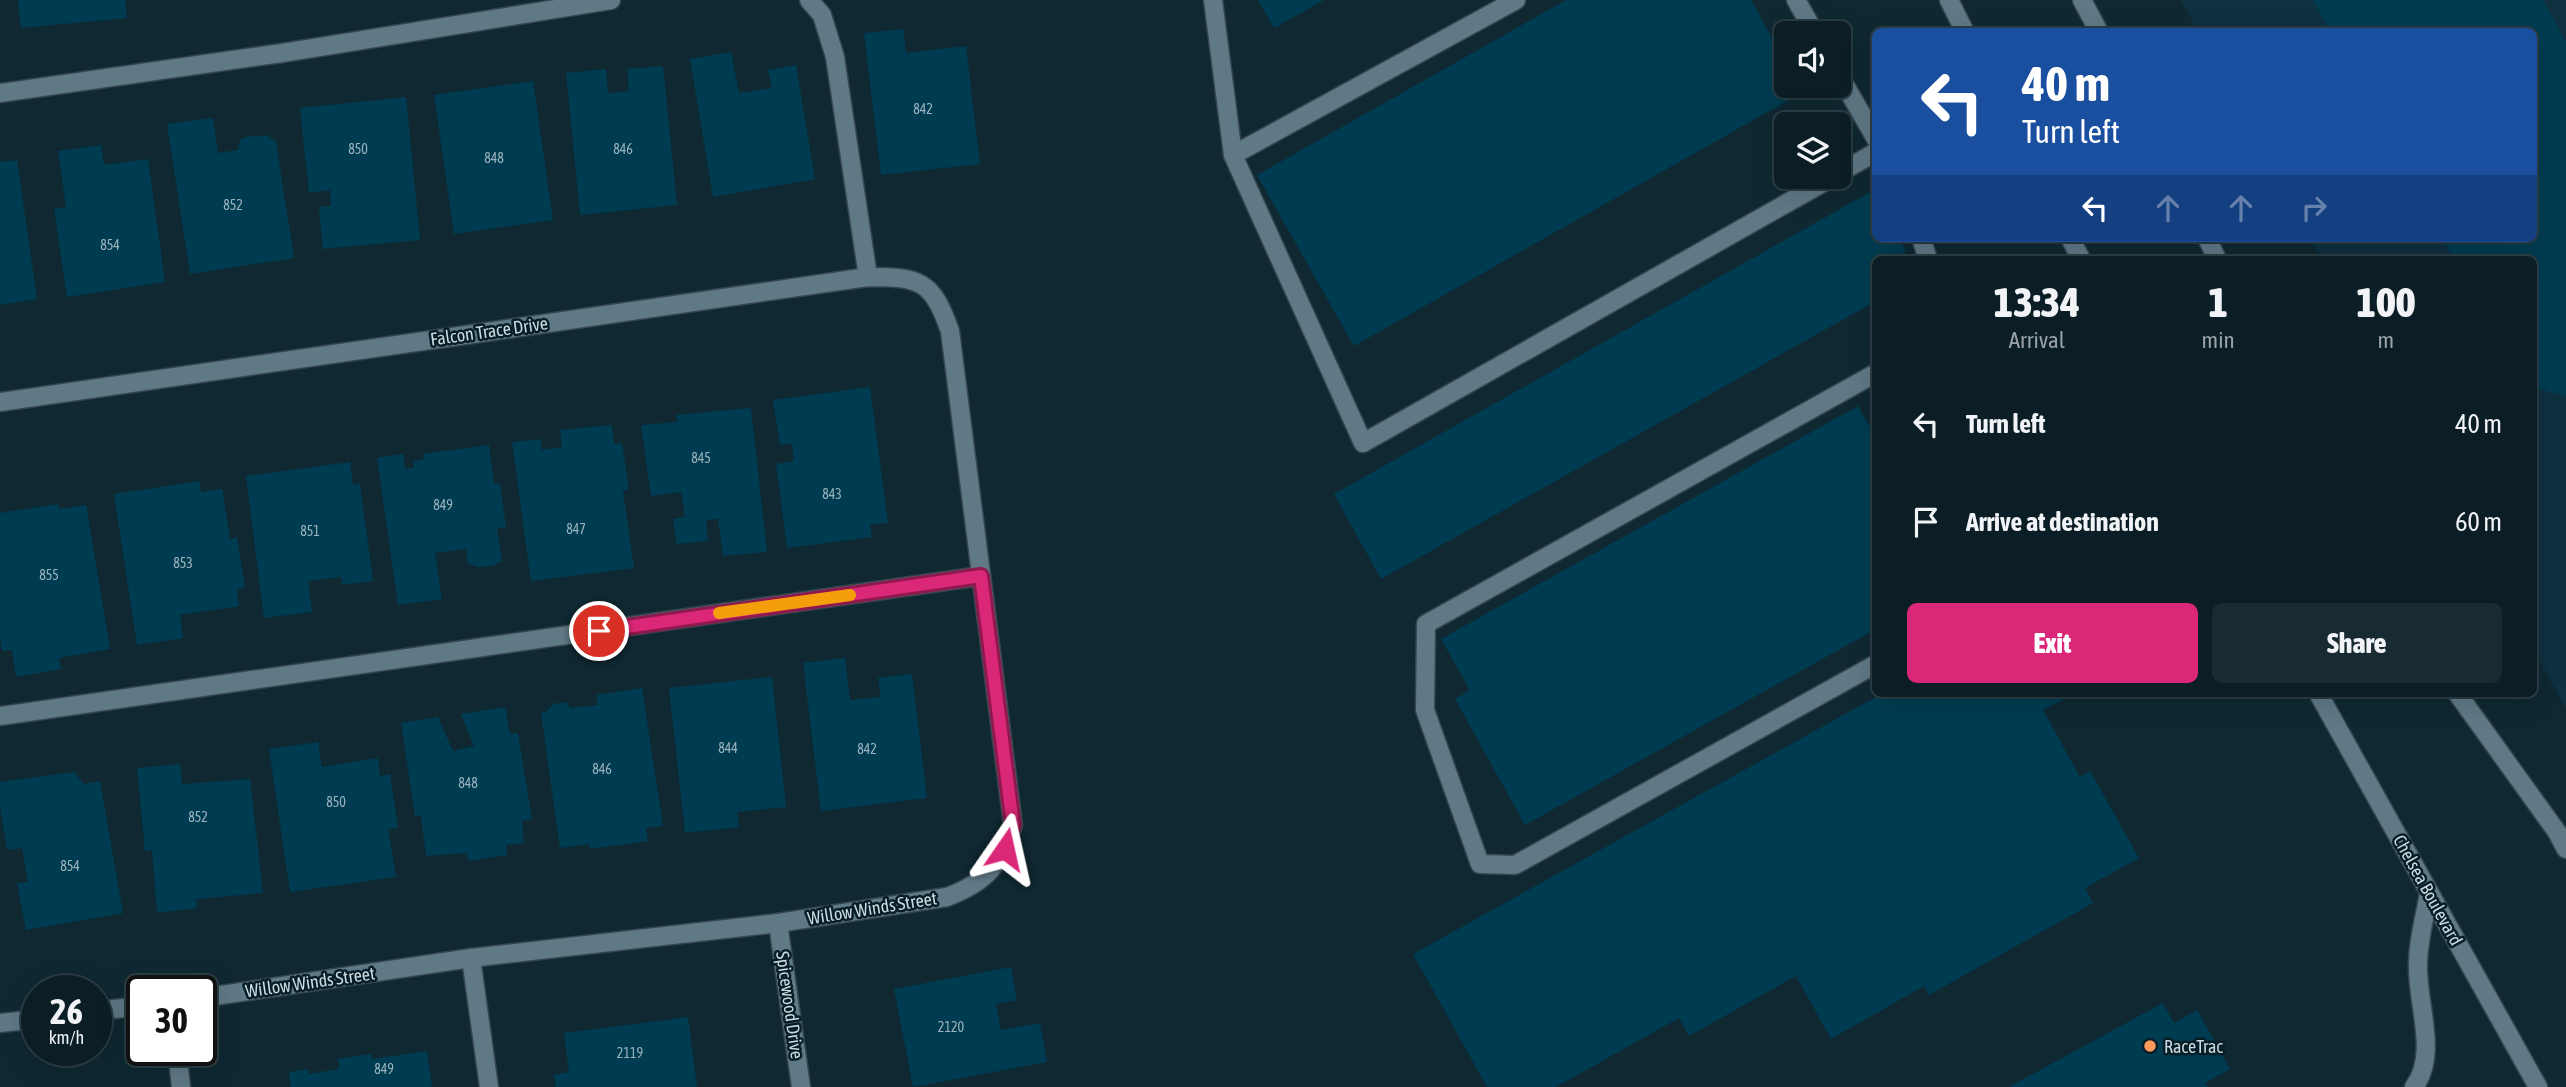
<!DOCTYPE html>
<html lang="en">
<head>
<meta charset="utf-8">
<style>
	body { margin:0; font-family:"Asap Condensed",sans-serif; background:#192b32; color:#f1f3f6; height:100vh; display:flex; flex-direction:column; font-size:26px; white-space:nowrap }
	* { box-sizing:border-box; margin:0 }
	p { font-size:23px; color:#9aa2a7 }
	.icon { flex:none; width:38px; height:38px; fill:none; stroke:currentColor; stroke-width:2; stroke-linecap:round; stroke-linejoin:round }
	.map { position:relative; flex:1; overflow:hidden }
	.drawer { position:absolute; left:1872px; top:256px; width:665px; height:441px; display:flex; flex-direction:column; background:#0b1e26; border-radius:10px; box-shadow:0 7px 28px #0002,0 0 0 2px #2b3c43 }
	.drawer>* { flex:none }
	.banner { position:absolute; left:1872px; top:28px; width:665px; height:214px; border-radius:10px; box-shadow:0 7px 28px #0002,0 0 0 2px #2b3c43; background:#1a4fa0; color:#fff; overflow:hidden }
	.buttons { position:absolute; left:1774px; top:21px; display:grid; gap:14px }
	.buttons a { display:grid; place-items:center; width:77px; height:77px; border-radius:10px; background:#0b1e26; box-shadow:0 7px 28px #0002,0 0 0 2px #2b3c43; font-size:35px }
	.speed { position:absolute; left:21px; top:975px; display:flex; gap:14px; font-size:35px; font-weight:700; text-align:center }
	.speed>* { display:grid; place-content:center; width:91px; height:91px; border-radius:50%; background:#0b1e26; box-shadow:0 7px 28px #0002,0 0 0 2px #2b3c43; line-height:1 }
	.speed small { font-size:18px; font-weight:400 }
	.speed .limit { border:4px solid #111; border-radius:10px; background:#fff; color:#111 }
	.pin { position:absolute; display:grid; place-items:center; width:60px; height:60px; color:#fff; margin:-30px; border:4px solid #fff; border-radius:50%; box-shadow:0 2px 7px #0007 }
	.me { position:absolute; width:77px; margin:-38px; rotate:11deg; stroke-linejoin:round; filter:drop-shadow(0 0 5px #0008) }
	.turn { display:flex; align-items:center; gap:24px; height:147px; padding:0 35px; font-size:32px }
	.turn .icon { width:91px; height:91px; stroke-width:2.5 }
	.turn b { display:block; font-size:49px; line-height:60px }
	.lanes { display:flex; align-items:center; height:66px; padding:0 35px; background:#0003; justify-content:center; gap:35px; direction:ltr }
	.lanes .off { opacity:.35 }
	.eta { display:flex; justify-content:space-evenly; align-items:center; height:119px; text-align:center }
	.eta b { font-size:42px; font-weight:800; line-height:49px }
	.primary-button { display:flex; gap:14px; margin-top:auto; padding:14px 35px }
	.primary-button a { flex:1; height:80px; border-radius:10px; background:#db2777; color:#fff; font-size:28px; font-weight:800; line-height:80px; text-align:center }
	.primary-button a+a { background:#192b32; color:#f1f3f6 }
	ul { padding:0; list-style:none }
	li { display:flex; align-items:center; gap:21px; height:98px; padding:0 35px }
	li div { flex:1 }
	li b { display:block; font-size:26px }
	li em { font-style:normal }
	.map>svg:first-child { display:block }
	.built { fill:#0f303f }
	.building { fill:#003c51 }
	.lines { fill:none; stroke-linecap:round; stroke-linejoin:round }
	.lane-casing { stroke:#35454e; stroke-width:21 }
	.street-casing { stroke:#35454e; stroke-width:21 }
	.secondary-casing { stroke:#35454e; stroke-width:21 }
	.lane { stroke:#5f7986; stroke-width:18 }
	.street { stroke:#5f7986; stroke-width:18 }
	.secondary { stroke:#5f7986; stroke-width:18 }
	.route-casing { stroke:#8e194d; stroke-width:18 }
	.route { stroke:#db2777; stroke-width:12 }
	.slow { stroke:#f59e0b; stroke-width:12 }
	.poi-dot { fill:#ff9b5a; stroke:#061e28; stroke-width:2.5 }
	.labels { text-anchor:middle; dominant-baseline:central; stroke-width:5; stroke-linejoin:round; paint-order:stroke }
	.number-label { font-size:14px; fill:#99b2bd }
	.street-label { font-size:18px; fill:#ccdae1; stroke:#061e28 }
	.poi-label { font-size:18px; fill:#ccdae1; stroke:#061e28; text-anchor:start }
</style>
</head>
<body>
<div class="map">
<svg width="2566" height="1087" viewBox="0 0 2566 1087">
	<rect width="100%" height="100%" fill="#0f2832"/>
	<path class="built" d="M2180,0H2566V709L2534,650V259H2321L2310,238H2534V32L2198,31Z"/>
	<g class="building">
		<path d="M18,0H125L127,18L21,28Z"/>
		<path d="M1258,0H1324L1274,28Z"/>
		<path d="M1566,0H1751L1787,64V86H1799L1803,92L1354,346L1257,175Z"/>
		<path d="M2313,0H2543L2566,42V396L2534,388V259H2454L2442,238H2534V32H2330Z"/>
		<path d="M903,29L906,53L966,46L980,164L881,175L864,33Z"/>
		<path d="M731,52L739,93L772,88L768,70L796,65L815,179L713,197L690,59Z"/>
		<path d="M663,66L677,205L580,215L566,73L606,69L608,93L629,91L627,69Z"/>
		<path d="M533,81L553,220L454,234L434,95Z"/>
		<path d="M406,97L420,240L323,249L319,207L331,206L330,190L309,193L300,108Z"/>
		<path d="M213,118L218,153L238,150L240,140L246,137L267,135L276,142L294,258L190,274L167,124Z"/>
		<path d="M101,145L104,165L148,159L165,282L67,297L54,209L66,207L58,151Z"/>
		<path d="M17,160L37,299L0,305V162Z"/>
		<path d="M1872,191L1876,199V238H1898L1906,251L1893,259H1876V269L1873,271L1876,277V301L1381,579L1334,494Z"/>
		<path d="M870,387L888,523L870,525L872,537L787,548L776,464L794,461L792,444L780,445L773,400Z"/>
		<path d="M1858,406L1876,438V629L1525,825L1455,699L1470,690L1441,639Z"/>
		<path d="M751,408L767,552L723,556L718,519L706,520L708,541L677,544L673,519L685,517L681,492L651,496L641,425L677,422L676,415Z"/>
		<path d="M612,425L614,444L622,443L629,489L623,491L634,568L531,581L512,442L540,439L542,450L562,447L560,430Z"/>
		<path d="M489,445L494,484L500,483L506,527L497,528L502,561L493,566L478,567L468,564L466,549L435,553L442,599L398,605L377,458L403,454L405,469L414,468L413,461L424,459L423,454Z"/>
		<path d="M350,462L353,485L360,484L373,581L342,585L341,577L308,581L312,612L264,618L246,476Z"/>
		<path d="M200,481L201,492L222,489L230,539L237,537L245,588L237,589L239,606L180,615L183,638L137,645L114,494Z"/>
		<path d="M58,504L59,509L86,505L110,649L59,658L61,669L16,677L12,650L2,651L0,637V513Z"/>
		<path d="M845,658L850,700L881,697L878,678L912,674L927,798L821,811L803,663Z"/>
		<path d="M772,677L786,807L737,812L739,827L685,833L669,688Z"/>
		<path d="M642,688L663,826L646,828L648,841L590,849L589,844L560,848L541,713L546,712L553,704L565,702L571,708L598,705L596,695Z"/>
		<path d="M1883,693H2066L2068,697L2043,710L2080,777L2090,771L2139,858L2085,888L2093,903L1929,995L1924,986L1831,1039L1796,976L1689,1036L1679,1018L1556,1087H1487L1413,954Z"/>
		<path d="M505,707L510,734L518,733L532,819L522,821L524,843L506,845L507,855L468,861L467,853L426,856L421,816H415L401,723L438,717L453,751L474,746L461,714Z"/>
		<path d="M318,742L322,767L378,758L380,776L390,774L398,828L388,829L396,877L290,892L269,749Z"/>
		<path d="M180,764L182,784L250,779L263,893L196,899L197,908L157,913L152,850L145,851L137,768Z"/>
		<path d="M74,772L84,784L100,781L123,913L26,930L17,883L28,882L22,848L7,850L0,807V782Z"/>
		<path d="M1011,967L1017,1000L996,1004L1001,1030L1040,1023L1047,1062L913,1087L894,989Z"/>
		<path d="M2163,1003L2174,1023L2197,1010L2230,1069L2205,1083L2208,1087H2009Z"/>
		<path d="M688,1017L697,1087H556L554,1075L569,1072L564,1033Z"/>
		<path d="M427,1051L432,1087H291L289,1072L308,1069L309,1074L339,1069L338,1059L371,1054L372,1059Z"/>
	</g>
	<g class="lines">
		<g class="lane-casing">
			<g id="lane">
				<path d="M809,0L822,15L835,57L868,277"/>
				<path d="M1213,0L1233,155L1363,443L1833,177"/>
				<path d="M1796,0L1815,33"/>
				<path d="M1839,75L1876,139"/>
				<path d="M0,93L282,53L611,0"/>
				<path d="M1233,155L1516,0"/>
				<path d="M1839,173L1876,152"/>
				<path d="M1921,238L1928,259"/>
				<path d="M1876,373L1426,624L1425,710L1480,864L1515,865L1876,664"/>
				<path d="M0,716L981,576"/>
				<path d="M471,958L489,1087"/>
				<path d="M2414,1087C2438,1055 2418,1007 2418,969C2417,944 2425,917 2429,893"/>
			</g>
		</g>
		<g class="street-casing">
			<g id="street">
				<path d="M0,402L868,277C920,277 932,280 950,331L1013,825C1000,865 987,882 947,897L778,923L471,958L201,998"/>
				<path d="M778,923L801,1087"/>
				<path d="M96,1011L142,1006"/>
				<path d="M0,1023L37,1019"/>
				<path d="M177,1050L181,1087"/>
			</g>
		</g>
		<g class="secondary-casing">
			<g id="secondary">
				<path d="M1949,0L1965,32"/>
				<path d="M2082,0L2099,32"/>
				<path d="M2070,238L2081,259"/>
				<path d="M2207,238L2217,259"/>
				<path d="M2318,693L2538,1087"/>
				<path d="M2457,693L2557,832L2566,849"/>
			</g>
		</g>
		<use href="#lane" class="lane"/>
		<use href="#street" class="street"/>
		<use href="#secondary" class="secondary"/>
	</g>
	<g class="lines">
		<g class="route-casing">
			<path id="route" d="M599,631L981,576L1013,825L1005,849"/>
		</g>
		<use href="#route" class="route"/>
		<path class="slow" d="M719,613L850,595"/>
	</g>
	<circle class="poi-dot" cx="2150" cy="1046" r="7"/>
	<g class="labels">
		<g class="number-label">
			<text x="923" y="109">842</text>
			<text x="358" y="149">850</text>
			<text x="623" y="149">846</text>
			<text x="494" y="158">848</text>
			<text x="233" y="205">852</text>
			<text x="110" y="245">854</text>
			<text x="701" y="458">845</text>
			<text x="832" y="494">843</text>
			<text x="443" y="505">849</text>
			<text x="576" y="529">847</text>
			<text x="310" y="531">851</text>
			<text x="183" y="563">853</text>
			<text x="49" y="575">855</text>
			<text x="728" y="748">844</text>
			<text x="867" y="749">842</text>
			<text x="602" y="769">846</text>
			<text x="468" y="783">848</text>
			<text x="336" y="802">850</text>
			<text x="198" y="817">852</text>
			<text x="70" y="866">854</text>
			<text x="951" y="1027">2120</text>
			<text x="630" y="1053">2119</text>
			<text x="384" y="1069">849</text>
		</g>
		<g class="street-label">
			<text transform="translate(489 331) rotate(-8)">Falcon Trace Drive</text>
			<text transform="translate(2428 890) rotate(61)">Chelsea Boulevard</text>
			<text transform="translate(872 908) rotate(-9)">Willow Winds Street</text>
			<text transform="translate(310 982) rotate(-8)">Willow Winds Street</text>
			<text transform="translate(790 1005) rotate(82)">Spicewood Drive</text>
		</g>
		<g class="poi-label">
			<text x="2164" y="1046">RaceTrac</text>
		</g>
	</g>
</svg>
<div class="buttons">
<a><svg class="icon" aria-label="sound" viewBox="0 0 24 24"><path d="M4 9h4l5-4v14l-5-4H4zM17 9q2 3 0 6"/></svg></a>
<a><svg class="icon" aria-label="layers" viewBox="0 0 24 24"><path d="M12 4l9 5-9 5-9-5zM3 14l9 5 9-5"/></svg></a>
</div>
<div class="speed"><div>26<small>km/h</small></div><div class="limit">30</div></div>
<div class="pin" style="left:599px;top:631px;background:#d93025"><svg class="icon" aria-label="arrive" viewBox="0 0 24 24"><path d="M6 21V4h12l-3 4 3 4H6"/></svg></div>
<svg class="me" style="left:1005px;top:849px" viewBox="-20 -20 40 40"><path d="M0-17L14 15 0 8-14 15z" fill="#db2777" stroke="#fff" stroke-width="4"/></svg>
<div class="banner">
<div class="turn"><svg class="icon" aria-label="left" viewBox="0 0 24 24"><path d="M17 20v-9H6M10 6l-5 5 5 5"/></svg><div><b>40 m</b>Turn left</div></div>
<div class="lanes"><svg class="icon" aria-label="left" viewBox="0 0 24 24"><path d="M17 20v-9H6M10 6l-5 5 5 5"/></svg><svg class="icon off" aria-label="ahead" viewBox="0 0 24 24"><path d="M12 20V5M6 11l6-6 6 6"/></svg><svg class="icon off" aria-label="ahead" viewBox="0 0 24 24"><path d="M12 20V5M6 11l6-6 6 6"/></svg><svg class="icon off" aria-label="right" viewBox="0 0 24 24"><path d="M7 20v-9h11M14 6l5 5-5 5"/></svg></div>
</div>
<section class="drawer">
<div class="eta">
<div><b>13:34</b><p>Arrival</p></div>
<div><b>1</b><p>min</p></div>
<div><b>100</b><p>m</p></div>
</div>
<ul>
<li><svg class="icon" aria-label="left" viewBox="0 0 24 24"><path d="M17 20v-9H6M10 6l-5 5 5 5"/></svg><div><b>Turn left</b></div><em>40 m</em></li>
<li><svg class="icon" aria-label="arrive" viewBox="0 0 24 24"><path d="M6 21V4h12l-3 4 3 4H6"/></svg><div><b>Arrive at destination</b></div><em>60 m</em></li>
</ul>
<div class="primary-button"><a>Exit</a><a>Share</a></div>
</section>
</div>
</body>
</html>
